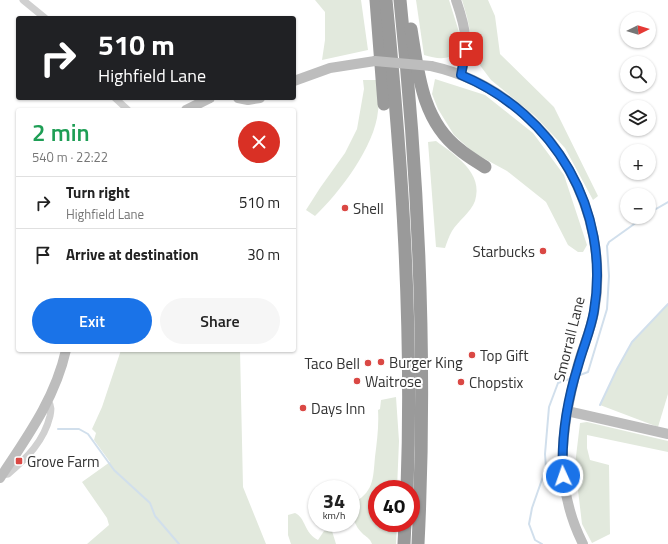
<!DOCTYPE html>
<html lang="en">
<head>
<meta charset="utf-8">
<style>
	body { margin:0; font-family:"Titillium Web",sans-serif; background:#f6f6f6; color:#222; height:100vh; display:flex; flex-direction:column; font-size:15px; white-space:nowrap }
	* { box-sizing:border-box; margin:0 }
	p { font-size:13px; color:#767676 }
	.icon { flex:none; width:22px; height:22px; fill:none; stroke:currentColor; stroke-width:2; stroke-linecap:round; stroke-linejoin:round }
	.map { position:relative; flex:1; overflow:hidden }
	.sheet { position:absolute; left:16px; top:108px; width:280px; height:244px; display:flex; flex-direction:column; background:#fff; border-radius:4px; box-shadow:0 1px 3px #0004 }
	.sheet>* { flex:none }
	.top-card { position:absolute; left:16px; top:16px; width:280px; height:84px; border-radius:4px; box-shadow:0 1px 3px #0004; background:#202124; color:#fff; overflow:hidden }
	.needle { width:26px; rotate:85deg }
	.buttons { position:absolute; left:620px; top:12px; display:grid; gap:8px }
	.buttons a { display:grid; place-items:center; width:36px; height:36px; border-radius:50%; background:#fff; box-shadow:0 1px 3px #0004; font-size:20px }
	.speed { position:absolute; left:308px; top:480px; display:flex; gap:8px; font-size:20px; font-weight:700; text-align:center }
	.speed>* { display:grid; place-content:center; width:52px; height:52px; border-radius:50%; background:#fff; box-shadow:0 1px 3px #0004; line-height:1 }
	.speed small { font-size:10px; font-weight:400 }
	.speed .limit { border:6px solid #d22; background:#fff; color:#111 }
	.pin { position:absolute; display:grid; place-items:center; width:34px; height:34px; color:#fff; margin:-17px; border-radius:8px; box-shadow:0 2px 6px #0006 }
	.me { position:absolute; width:44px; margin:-22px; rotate:357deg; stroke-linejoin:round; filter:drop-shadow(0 0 3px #0008) }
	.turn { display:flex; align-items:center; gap:14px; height:84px; padding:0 16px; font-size:18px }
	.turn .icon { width:52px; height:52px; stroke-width:2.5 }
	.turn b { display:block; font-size:28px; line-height:34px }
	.round { display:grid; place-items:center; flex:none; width:42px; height:42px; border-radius:21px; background:#f6f6f6 }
	.head { display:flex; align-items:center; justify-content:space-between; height:68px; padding:0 16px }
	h1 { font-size:24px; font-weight:600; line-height:30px; color:#1e9e55 }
	.button { display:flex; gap:8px; margin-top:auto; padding:8px 16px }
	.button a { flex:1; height:46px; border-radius:24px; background:#1a73e8; color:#fff; font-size:16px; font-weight:600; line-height:46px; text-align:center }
	.button a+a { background:#f6f6f6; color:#222 }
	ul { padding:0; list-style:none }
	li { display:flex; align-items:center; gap:12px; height:52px; padding:0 16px; border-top:1px solid #e0e0e0 }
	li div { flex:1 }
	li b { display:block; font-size:15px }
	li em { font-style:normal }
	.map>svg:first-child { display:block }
	.green { fill:#e2e9dd }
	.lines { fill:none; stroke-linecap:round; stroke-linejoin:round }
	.stream { stroke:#d1dfec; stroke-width:2 }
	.street { stroke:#d0d0d0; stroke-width:7 }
	.secondary { stroke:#bdbdbd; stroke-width:10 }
	.highway { stroke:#9a9a9a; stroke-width:13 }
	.secondary-bridge { stroke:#bdbdbd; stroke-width:10 }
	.route-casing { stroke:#114b97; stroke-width:10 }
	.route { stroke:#1a73e8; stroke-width:7 }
	.poi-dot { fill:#da4844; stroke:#fff; stroke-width:1.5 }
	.labels { text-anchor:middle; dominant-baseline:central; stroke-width:4; stroke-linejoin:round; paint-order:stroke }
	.poi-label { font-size:15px; fill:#333; stroke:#fff; text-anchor:start }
	.street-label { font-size:15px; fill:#333; stroke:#fff }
</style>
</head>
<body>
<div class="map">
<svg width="668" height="544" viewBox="0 0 668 544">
	<rect width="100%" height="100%" fill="#fff"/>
	<g class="green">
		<path d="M315,0H361L368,50L322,60L325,40V12Z"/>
		<path d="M416,0H449L459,32V50C449,61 438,59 424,55Z"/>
		<path d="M462,0H488L495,16L500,54L554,107L598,196L593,200L565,148L535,116L491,80L476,60L467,17Z"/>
		<path d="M435,79L485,95L533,133L564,175L587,245L583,252H578L568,245L546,202L507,171L474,153L454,135L438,109L432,94Z"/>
		<path d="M363,80H378C378,90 380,101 378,111C375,146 340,192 315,216L306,210L320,188L345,153L357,129L364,89Z"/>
		<path d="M436,141C455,155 484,173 475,201C471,212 458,221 452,231C449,236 447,242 445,248L436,247L428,142Z"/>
		<path d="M668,304V394L658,427L600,405L618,367L632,342Z"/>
		<path d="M121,350H240L243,487L266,544H87L109,525L107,518L82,482L110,462L94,440L96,433L92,429L102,407Z"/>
		<path d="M396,397L399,441L397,489H377V523H397L396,544H372C370,538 366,537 362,533C354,525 351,514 351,504C374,493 373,479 375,457C377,441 379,426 378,410L380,409L381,400Z"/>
		<path d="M587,422L668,441V452L587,435V448L590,460L609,465L610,534L592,543L582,524L575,465L580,423Z"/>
		<path d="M295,513C306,518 304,533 318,540L324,531H332L336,544H291L288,535V515Z"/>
	</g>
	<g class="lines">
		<g class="stream">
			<path d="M649,213L668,202"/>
			<path d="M580,375L588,372L607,309L609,276L607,246L609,242L644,217"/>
			<path d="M600,405L617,369L632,342L668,304"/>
			<path d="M58,429H79L88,434L114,470L150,503L155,516L179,544"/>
			<path d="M542,544L535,540L529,524L532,508L546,468L545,454L549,407L558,383L572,378"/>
		</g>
		<g class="street">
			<path d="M23,0L45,18"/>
			<path d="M115,98L128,110"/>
			<path d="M2,475L8,474C27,458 44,441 50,416C51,411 52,406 48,401"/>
		</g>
		<g class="secondary">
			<path d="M456,0C467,32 468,42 461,75"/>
			<path d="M431,66C476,76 514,100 545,135C585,183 606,250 594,313C590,332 582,349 577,368C561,430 553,484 583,544"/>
			<path d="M294,81L330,68L375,61"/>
			<path d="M238,98L248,100L260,98"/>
			<path d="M186,110L210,98"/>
			<path d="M567,411L668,434"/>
			<path d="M0,478C27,437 55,399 66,350"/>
		</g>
		<g class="highway">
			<path d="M376,0L384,104"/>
			<path d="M386,0C402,163 413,325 407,489"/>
			<path d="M400,0C419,181 427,362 418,544"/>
			<path d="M411,29C418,72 422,121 459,149C467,156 476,161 485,167"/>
			<path d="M404,544L405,523"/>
		</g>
		<path class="secondary-bridge" d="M375,61L431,66"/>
	</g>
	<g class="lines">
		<g class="route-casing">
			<path id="route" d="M466,49L461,75C555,114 611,210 594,311C591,330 583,347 578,366C567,401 561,439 563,476"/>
		</g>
		<use href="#route" class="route"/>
	</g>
	<g class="poi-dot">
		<circle cx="345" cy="208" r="4"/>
		<circle cx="543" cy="251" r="4"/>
		<circle cx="472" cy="355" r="4"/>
		<circle cx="381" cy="362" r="4"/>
		<circle cx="368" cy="363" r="4"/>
		<circle cx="357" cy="381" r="4"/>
		<circle cx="461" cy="382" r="4"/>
		<circle cx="303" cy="408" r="4"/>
		<rect x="15" y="457" width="8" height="8" rx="2"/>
	</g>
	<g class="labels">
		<g class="poi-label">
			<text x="353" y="208">Shell</text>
			<text x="535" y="251" text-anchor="end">Starbucks</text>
			<text x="480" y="355">Top Gift</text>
			<text x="389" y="362">Burger King</text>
			<text x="360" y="363" text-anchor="end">Taco Bell</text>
			<text x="365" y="381">Waitrose</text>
			<text x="469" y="382">Chopstix</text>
			<text x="311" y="408">Days Inn</text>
			<text x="27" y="461">Grove Farm</text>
		</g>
		<g class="street-label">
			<text transform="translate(569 339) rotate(-76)">Smorrall Lane</text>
		</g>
	</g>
</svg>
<div class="buttons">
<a><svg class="needle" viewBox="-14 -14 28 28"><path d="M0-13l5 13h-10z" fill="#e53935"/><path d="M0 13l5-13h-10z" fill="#767676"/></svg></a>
<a><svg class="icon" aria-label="search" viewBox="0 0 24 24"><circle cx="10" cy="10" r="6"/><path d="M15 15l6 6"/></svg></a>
<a><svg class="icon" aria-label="layers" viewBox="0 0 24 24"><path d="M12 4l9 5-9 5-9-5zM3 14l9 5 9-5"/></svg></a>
<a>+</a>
<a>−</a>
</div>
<div class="speed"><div>34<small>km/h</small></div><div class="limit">40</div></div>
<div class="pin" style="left:466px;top:49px;background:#d93025"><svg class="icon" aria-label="arrive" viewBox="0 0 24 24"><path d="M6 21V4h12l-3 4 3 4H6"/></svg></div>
<svg class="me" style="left:563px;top:476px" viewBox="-20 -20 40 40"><circle r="17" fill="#1a73e8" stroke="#fff" stroke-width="3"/><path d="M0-11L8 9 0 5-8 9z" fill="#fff"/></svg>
<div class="top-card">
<div class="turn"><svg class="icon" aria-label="right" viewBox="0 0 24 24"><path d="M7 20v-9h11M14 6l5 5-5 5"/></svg><div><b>510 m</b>Highfield Lane</div></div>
</div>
<section class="sheet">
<div class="head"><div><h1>2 min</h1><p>540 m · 22:22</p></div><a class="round" style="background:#d93025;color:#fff"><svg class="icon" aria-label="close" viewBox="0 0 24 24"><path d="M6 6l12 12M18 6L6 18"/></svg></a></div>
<ul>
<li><svg class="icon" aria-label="right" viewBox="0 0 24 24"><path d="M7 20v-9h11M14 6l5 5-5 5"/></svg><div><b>Turn right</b><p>Highfield Lane</p></div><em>510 m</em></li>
<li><svg class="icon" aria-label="arrive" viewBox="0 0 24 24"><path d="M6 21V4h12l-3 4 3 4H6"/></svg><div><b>Arrive at destination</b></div><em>30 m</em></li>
</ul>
<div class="button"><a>Exit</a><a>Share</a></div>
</section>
</div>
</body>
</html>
